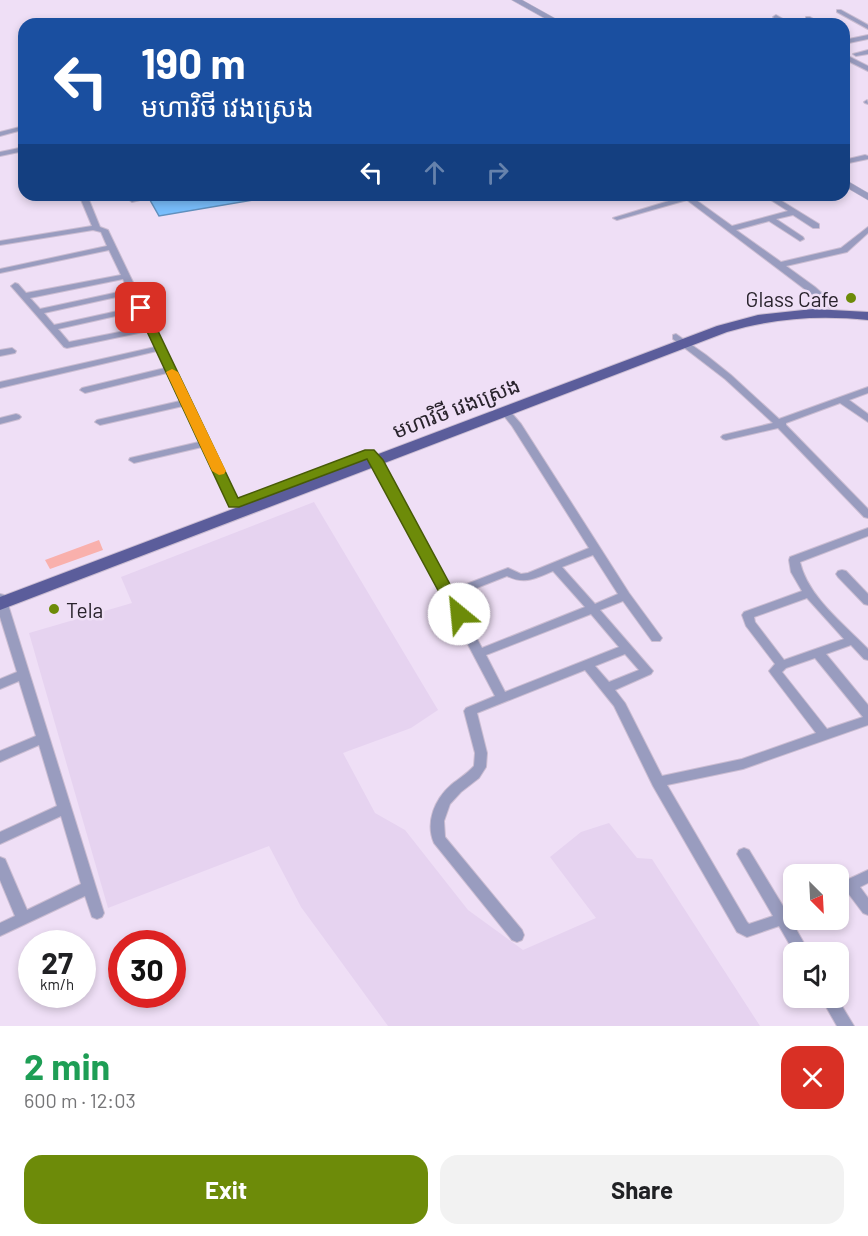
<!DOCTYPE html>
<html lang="en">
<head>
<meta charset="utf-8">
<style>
	body { margin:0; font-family:Barlow,"Noto Sans Khmer",sans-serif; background:#f2f2f2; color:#202124; height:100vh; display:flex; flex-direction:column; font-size:22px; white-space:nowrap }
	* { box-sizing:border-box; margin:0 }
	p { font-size:20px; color:#757577 }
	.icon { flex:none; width:33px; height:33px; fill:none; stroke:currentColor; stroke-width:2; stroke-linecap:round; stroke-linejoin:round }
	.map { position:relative; height:1026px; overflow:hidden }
	.drawer { display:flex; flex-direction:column; background:#fff; flex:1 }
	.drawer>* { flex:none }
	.banner { position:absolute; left:18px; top:18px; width:832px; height:183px; border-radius:18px; box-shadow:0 3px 9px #0003; background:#1a4fa0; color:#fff; overflow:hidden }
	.needle { width:39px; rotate:156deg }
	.tools { position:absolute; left:783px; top:864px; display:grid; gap:12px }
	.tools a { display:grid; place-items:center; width:66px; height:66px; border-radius:12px; background:#fff; box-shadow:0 3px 9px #0003; font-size:30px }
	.speed { position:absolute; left:18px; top:930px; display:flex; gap:12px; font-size:30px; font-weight:700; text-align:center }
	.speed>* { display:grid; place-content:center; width:78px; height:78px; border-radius:50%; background:#fff; box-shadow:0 3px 9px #0003; line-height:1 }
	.speed small { font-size:15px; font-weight:400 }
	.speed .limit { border:9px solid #d22; background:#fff; color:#111 }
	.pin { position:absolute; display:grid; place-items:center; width:51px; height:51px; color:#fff; margin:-26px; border-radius:12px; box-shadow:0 3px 9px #0006 }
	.me { position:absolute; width:66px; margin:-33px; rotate:332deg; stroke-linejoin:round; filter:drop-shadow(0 0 4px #0008) }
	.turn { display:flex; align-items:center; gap:21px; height:126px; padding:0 24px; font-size:27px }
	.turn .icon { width:78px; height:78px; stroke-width:2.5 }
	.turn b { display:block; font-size:42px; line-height:51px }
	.lanes { display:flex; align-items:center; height:57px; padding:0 24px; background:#0003; justify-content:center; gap:30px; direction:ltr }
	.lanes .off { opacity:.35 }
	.round { display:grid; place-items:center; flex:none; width:63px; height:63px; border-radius:18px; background:#f2f2f2 }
	.headline { display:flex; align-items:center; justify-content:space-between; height:102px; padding:0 24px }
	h1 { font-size:36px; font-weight:700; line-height:45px; color:#1e9e55 }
	.button { display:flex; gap:12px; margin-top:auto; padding:12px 24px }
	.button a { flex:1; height:69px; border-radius:18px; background:#6d8b09; color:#fff; font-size:24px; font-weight:700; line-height:69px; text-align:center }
	.button a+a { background:#f2f2f2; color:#202124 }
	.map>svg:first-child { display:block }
	.built { fill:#e6d3f0 }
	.green { fill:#f9b0ac }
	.water { fill:#79befc; stroke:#6190be; stroke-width:1.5 }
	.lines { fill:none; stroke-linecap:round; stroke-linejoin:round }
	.minor-casing { stroke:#cbbdd2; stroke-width:2 }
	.tertiary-casing { stroke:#cbbdd2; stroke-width:1 }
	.primary-casing { stroke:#cbbdd2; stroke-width:2 }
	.minor { fill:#999cbf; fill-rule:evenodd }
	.tertiary { fill:#999cbf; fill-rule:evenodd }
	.primary { fill:#5b5d9b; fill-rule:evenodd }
	.route { fill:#6d8b09; stroke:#475a06; stroke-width:1.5 }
	.slow { fill:#f59e0b }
	.poi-dot { fill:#6d8b09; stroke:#efdff6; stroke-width:2 }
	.labels { text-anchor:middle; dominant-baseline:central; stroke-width:5; stroke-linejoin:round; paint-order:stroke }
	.poi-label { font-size:21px; fill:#29232c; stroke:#efdff6; text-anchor:end }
	.street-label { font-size:21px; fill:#29232c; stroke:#efdff6 }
</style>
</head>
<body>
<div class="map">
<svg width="868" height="1026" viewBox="0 0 868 1026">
	<rect width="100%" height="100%" fill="#efdff6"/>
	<path class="built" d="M314,502L438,710L411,728L343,753L375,813L405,830L468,910L523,950L596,918L550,857L581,832L609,823L637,858L652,859L760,1026H388L301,907L269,846L108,908L29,633L132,603L121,577Z"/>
	<path class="green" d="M99,540L103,550L50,569L45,560Z"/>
	<path class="water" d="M174,195H270V197L159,216L150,200Z"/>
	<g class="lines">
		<g class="minor-casing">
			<g id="minor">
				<path d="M837,10H841L868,25V29L837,12Z"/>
				<path d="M776,15L790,23L791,24H784L774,18L773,17Z"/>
				<path d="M806,17H810L822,24H815L806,19Z"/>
				<path d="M868,35V39L844,44V40Z"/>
				<path d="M868,50V54L856,56L853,54Z"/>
				<path d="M844,54L868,66V71L844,59Z"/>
				<path d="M867,100L868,104L865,103L864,102Z"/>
				<path d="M20,127L22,128V130L0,136V132Z"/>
				<path d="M24,147V151L0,156V152Z"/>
				<path d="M865,155L868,156V159L844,164V160Z"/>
				<path d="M79,195H87L100,227L108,230L154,326L156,328L155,329L239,504L238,506H230L229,504L202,447L134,463L129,460L130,458L199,442L183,406L100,425L95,422L97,420L180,401L167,373L85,393L80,390L82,388L165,368L157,351L0,388V382L155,347L148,331L67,348L64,347L11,286L15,283L18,284L26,293L121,275L109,250L0,273V269L107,246L101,232L93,230L0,245V241L92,226ZM123,279L128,290L40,309L30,298ZM130,294L136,307L54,325L44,313ZM138,311L145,327L69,342L58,329Z"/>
				<path d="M123,195H131L134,197L145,195H160L132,202Z"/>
				<path d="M680,195H689L732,226L788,211L763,195H772L819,224V228H813L793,215L776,219L803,237L804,239L800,241L769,221L736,230L781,262L841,248L868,227V233L847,252L786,266L815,287L834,304V308L831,309L687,200L617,220L613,218L682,197Z"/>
				<path d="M676,334L706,355L731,375L779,419L868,387V393L849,400L868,414V422L840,403L786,423V425L868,509V518L864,517L778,428L726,440L723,439L721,437L723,435L773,423L725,379L673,339V335Z"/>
				<path d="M12,348L16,351L15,353L0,356V350Z"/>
				<path d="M505,408L508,409L521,424L629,593L662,638L660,641H652L623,601L600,610L653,671L651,674L615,690L625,703L662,776L742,759L816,733L771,674L769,671L775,664L746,626L742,615L744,612L802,591L791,572L789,560L790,557L868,528V536L800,562C808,597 844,624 868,649V660L864,659L851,645L826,654L868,705V725L743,769L667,785L747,922L749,924L773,916L737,854L739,850L744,848L749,850L786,911L794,909V920H799L792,922L809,952H794L779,926L747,937L737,932L653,786L614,706L585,670L477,713L487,753L486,767L479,778L461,792L450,804L444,821L445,837L522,930L524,935L522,940L517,942L512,940L434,843C425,822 435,799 451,785C458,779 467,774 474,766L475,753L464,711L466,708L495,696L372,462L364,453L365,451H373L381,460L451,590L508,568L521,574L528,573L589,548L512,426L500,411ZM593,555L618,594L595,604L562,567ZM553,571L585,607L482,648L454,597L507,576C525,585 536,578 553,571ZM807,598L844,639L784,660L755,622L754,617ZM591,614L619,647L505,692L486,655ZM625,654L639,670L609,682L595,666ZM815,658L863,717L827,729L782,672L786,668Z"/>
				<path d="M16,414L19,415L21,417L19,419L0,424V418Z"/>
				<path d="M842,570L846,571L868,594V605L864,604L838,577L836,574L838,571Z"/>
				<path d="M0,594L4,595L6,598L104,913L102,917L97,919L92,917L85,896L0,936V923L15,916L0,880V857L5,859L27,910L81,884L61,816L0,844V832L57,806L39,745L0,762V751L36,736L19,681L0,689V679L17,672L0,617Z"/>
				<path d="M868,870V883L860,887L868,898V915L863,913L848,893L838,897V884Z"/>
				<path d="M821,998H837L854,1026H837Z"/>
			</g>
		</g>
		<g class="tertiary-casing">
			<g id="tertiary">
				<path d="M512,0H522L565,24H555Z"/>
				<path d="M844,179L868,193V200L844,186Z"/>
			</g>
		</g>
		<g class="primary-casing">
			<path id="primary" d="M813,309L868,312V320C819,315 774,318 727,332L0,610V597L717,326L758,315Z"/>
		</g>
		<use href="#minor" class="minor"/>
		<use href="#tertiary" class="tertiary"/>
		<use href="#primary" class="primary"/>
	</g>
	<path class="route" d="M141,304L147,308L238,498L365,450H374L383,460L466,614L464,618H453L367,459L239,507H229L136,308Z"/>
	<path class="slow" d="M172,369L178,372L226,471L224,474L219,475L212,471L166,372Z"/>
	<g class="poi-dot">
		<circle cx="851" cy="298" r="6"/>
		<circle cx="54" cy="609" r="6"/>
	</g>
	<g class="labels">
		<g class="poi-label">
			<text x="839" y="298">Glass Cafe</text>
			<text x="66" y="609" text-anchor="start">Tela</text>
		</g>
		<g class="street-label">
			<text transform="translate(456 407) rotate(-21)">មហាវិថី វេងស្រេង</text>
		</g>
	</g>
</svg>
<div class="tools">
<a><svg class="needle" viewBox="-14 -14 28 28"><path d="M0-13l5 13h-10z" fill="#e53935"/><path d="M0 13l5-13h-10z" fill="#757577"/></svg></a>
<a><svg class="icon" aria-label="sound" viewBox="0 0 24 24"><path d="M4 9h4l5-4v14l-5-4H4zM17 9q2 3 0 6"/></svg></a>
</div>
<div class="speed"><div>27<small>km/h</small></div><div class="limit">30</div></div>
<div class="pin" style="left:141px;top:308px;background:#d93025"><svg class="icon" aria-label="arrive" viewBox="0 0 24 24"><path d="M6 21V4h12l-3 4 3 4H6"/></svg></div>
<svg class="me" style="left:459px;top:614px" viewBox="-20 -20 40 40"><circle r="19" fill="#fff"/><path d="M0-13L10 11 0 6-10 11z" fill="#6d8b09"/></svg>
<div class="banner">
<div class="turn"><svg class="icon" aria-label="left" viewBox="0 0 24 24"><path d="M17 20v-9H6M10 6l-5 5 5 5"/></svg><div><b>190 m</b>មហាវិថី វេងស្រេង</div></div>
<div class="lanes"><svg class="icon" aria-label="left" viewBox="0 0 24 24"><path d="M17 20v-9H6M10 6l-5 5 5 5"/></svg><svg class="icon off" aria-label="ahead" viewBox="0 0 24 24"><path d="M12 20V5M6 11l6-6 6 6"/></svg><svg class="icon off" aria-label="right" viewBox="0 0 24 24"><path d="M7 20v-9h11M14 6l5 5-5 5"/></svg></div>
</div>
</div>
<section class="drawer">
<div class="headline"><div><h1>2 min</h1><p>600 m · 12:03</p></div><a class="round" style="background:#d93025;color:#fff"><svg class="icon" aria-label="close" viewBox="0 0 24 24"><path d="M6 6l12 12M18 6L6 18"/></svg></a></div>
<div class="button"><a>Exit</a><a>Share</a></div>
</section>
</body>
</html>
